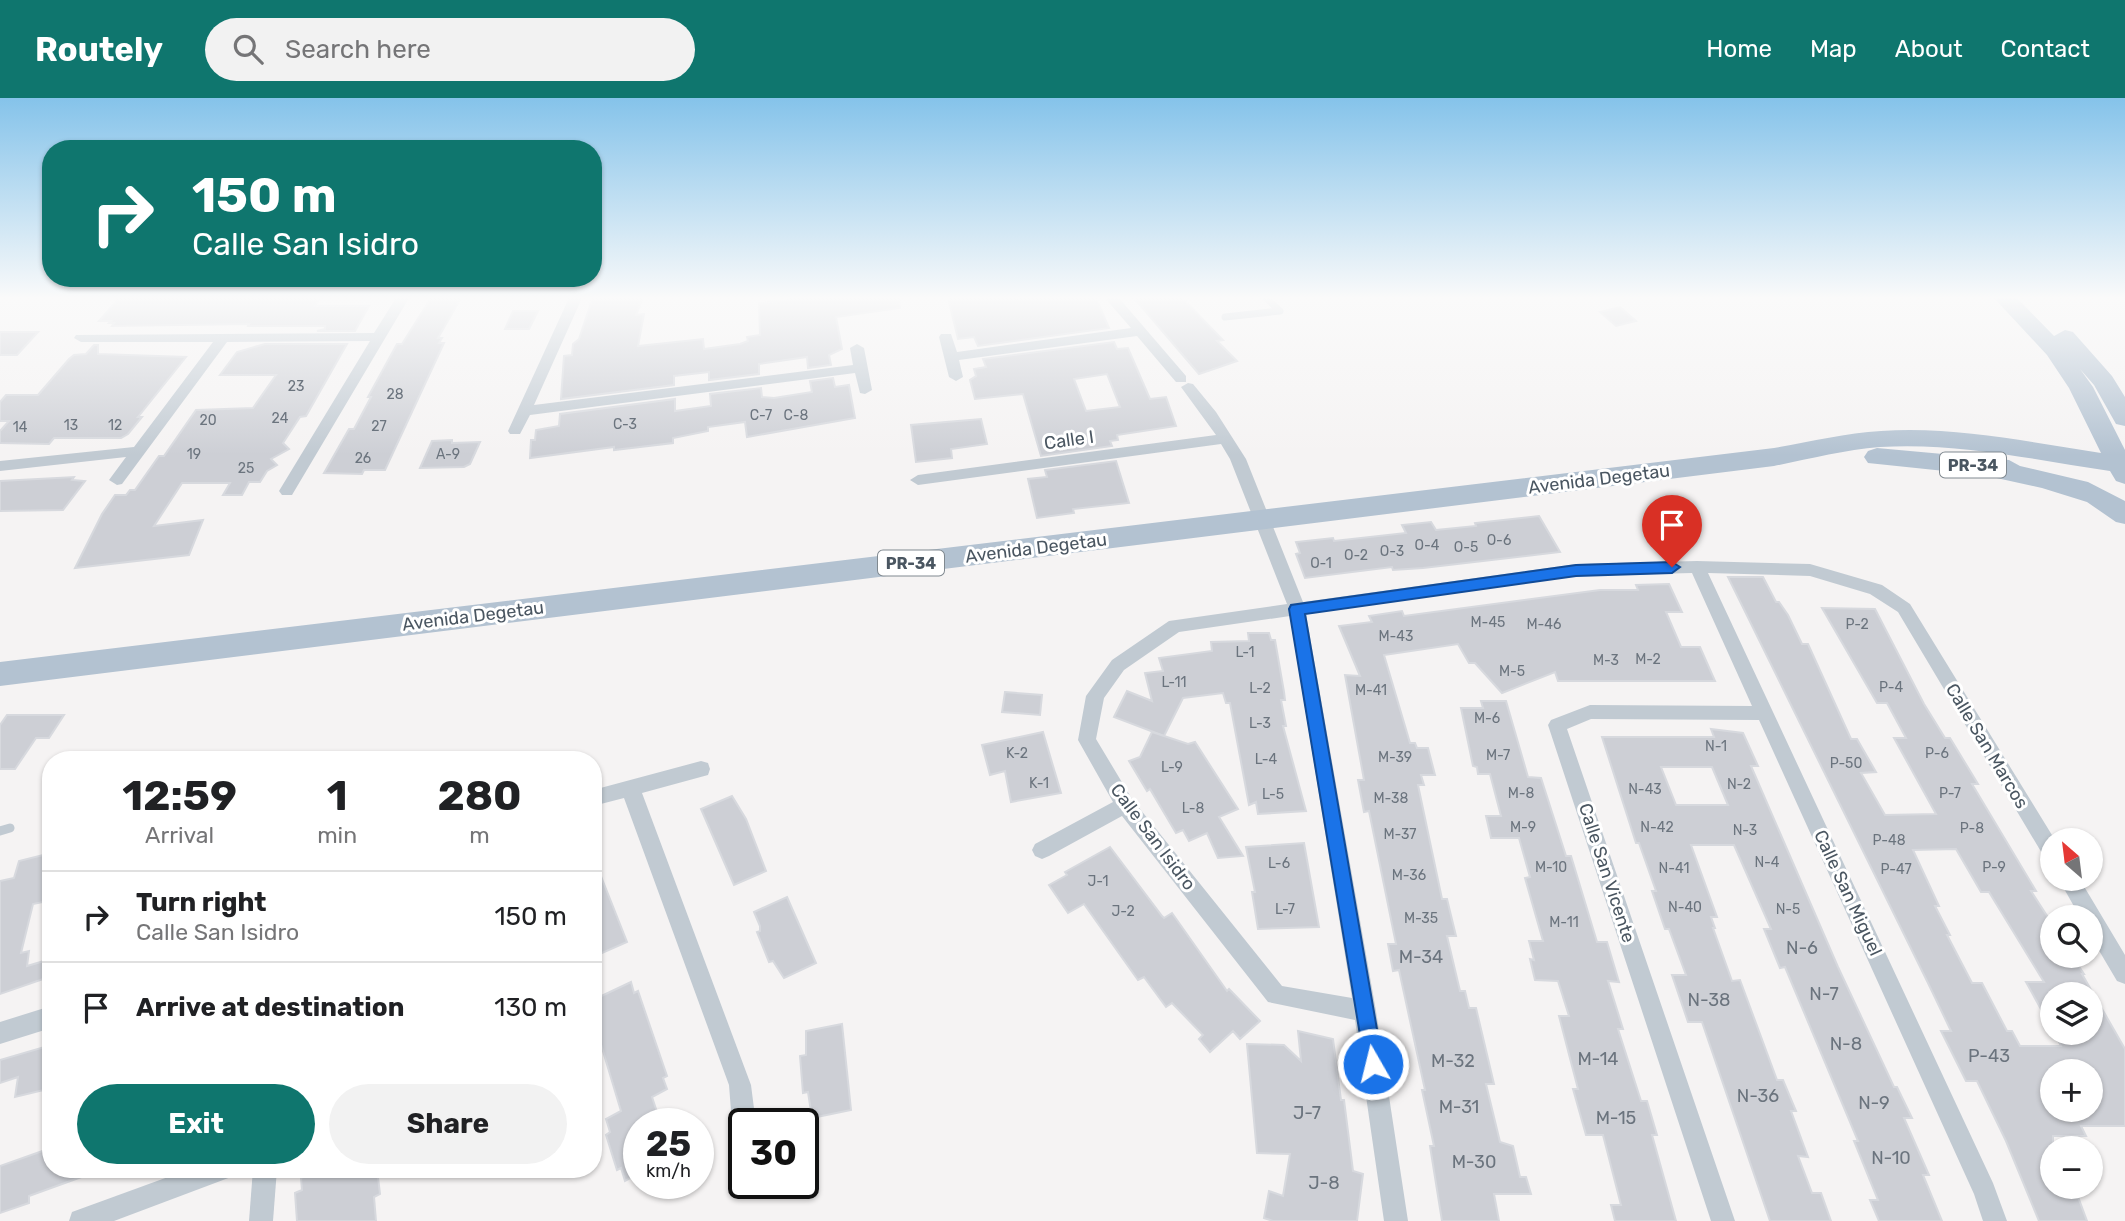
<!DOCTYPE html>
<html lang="en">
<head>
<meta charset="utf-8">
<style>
	body { margin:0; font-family:Rubik,sans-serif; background:#f2f2f2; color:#202124; height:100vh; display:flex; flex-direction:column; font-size:26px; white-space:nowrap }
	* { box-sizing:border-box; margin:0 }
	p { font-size:23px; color:#757577 }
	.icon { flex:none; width:38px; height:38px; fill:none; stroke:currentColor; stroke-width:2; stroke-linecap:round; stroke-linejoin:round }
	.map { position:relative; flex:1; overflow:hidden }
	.panel { position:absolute; left:42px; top:653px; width:560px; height:427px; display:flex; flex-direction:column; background:#fff; border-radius:28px; box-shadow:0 2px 5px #0004 }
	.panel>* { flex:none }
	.banner { position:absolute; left:42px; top:42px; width:560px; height:147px; border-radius:28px; box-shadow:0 2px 5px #0004; background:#0f766e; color:#fff; overflow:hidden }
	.needle { width:46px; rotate:332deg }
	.buttons { position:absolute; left:2040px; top:730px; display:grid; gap:14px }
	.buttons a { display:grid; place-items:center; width:63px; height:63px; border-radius:50%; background:#fff; box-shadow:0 2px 5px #0004; font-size:35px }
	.speed { position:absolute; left:623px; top:1010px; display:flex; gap:14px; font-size:35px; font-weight:700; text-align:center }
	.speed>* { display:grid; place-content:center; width:91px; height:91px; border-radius:50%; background:#fff; box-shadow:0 2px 5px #0004; line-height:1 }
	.speed small { font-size:18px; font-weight:400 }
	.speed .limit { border:4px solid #111; border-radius:10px; background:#fff; color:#111 }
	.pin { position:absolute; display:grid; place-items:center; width:60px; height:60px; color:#fff; margin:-72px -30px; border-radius:50% 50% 50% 0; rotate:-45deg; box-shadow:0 0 7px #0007 }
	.pin .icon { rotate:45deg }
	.me { position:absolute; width:77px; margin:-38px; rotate:352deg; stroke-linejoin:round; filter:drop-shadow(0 0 5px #0008) }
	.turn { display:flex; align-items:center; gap:24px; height:147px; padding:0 35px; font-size:32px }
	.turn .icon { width:91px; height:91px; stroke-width:2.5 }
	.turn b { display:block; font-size:49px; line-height:60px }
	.eta { display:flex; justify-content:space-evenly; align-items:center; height:119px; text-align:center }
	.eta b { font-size:42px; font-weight:700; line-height:49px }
	.primary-button { display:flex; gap:14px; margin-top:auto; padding:14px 35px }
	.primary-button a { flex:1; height:80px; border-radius:42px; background:#0f766e; color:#fff; font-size:28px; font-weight:700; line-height:80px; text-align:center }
	.primary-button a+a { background:#f2f2f2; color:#202124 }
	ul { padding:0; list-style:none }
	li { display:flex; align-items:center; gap:21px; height:91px; padding:0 35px; border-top:2px solid #e0e0e0 }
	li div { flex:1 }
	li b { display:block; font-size:26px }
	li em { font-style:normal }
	header { display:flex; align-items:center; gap:42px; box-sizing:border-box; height:98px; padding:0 35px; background:#0f766e; color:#fff }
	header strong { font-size:33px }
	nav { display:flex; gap:38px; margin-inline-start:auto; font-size:24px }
	.search { width:490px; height:63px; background:#f2f2f2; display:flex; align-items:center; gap:18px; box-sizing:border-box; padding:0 24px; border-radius:38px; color:#757577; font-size:26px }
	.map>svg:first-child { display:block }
	.building { fill:#cdcfd5; stroke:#d7d9de; stroke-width:2; fill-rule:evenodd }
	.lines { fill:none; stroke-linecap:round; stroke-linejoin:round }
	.service-far1 { stroke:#c1cad2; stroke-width:7 }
	.service { stroke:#c1cad2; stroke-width:9 }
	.minor { fill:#c1cad2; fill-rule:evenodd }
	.primary { fill:#b3c2d1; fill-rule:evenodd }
	.route { fill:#1a73e8; stroke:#114b97; stroke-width:2 }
	.labels { text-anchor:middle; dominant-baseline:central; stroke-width:6; stroke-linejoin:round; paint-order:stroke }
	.number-label { font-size:14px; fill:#6b747e }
	.shield { fill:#fff; stroke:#808990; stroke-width:2 }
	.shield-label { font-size:16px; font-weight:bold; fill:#4a5661 }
	.street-label { font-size:18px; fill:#4a5661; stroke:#fff }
	.near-number-label { font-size:18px; fill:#6b747e }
</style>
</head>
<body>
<header>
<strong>Routely</strong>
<div class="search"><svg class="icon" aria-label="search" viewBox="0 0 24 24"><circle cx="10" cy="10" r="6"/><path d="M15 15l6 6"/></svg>Search here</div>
<nav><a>Home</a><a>Map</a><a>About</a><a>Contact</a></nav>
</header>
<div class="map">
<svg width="2125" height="1123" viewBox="0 0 2125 1123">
	<rect width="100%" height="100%" fill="#f5f3f3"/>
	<g class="building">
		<path d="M119,200H307L319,202L315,208H369L355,233H317L325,231V228H248L249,226L112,228L114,225H109L111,223H99Z"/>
		<path d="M431,200H461L438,240H442L439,245H444L385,372H364L362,376L324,375L349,331H354L371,299H368L397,246H402Z"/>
		<path d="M607,200H643L636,217L644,216L638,248L703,241L704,251L740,246L748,243L747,239L760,237L759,205L804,200H899L900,210L836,219L842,251L829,257L831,267L808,270L807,259L759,266V276L709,282V274L674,278V287L561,301L564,258L572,257L573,246L579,241L592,202Z"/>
		<path d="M948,200H1096L1109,230L978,248L974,239L958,241Z"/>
		<path d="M1134,200H1182L1223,242L1217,243L1237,263L1199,276Z"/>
		<path d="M1620,209L1636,223L1616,228L1600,214Z"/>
		<path d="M513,213H538L529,231H505Z"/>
		<path d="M0,234H38L17,257H0Z"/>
		<path d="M1114,244L1117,251L1128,250L1150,301L1166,299L1176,328L1117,337L1118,342L1110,343L1112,348L1041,358L1023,296L975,301L970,282L976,278L974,271L986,269L983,261ZM1107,276L1120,309L1086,313L1074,281Z"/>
		<path d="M265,246H347L306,318L300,319L283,345L289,351L271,361L277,367L267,373L260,384H249L242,397H223L230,385H182L154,428L203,422L189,457L75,470L102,416L115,397H126L130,392H135L159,358H164L196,312L253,310L276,277H220L237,254Z"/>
		<path d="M94,247H98V256L186,259L138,319H142L128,336L121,340H54L49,346L0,345V333L9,323H0V304L6,297H38L69,261L74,257L86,256Z"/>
		<path d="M833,280L835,289L849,287L855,320L747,339L745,324L708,329V333L673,340V345L614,352V349L530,360L531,342H535L536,332L559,328L560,316L675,301V313L711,308L710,296L761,290L762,299L774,300L812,294L810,283Z"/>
		<path d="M981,321L987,346L951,351L952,360L916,364L911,327Z"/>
		<path d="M452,342V345L480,344L470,366L464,369L420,370L432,343Z"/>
		<path d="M1116,363L1129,405L1073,411L1074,415L1037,420L1028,381L1047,379L1045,372Z"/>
		<path d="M74,379L72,382L85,383L63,412L0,413V383Z"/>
		<path d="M1539,418L1560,454L1423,470L1393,472L1392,469L1305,480L1296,456L1300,455L1296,444L1333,440L1334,443L1406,435L1402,427L1431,424L1436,432L1476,428L1475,425Z"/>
		<path d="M1728,479H1763L1776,504H1779L1788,517L1802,546H1808L1851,641H1857L1876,674L1861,675L1885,717L1936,716L1894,640H1906L1887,605H1877L1822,510L1875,511L1924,606L1945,640H1950L1978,686H1972L2036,793H2031L2053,827V858H2072L2084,876H2082L2125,951V1028H2081L2086,1038H2053V1088H2074L2087,1123H2039L2006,1043L1977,983H1966L1941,933H1951L1928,885ZM1956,751L1981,794H1989L2044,884H2026L2053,933V896H2091V934H2054L2061,948H2020L2012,933H2007L1982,885H1972L1947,837H1950L1935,808H1939L1913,752ZM2053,973H2091V1012H2053Z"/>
		<path d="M1669,486L1682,514H1666L1681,549H1700L1715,583H1558L1555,574L1502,595L1475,565H1469L1458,546L1384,557L1410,645H1415L1417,650H1428L1435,677H1421L1424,687H1418L1442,801H1447L1456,838H1447L1460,893H1465L1469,910H1476L1494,986H1486L1500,1044L1513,1048L1520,1079H1526L1531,1096H1494L1499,1123H1442L1430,1048H1434L1422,992H1425L1399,872L1393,873L1388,846H1396L1369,713L1364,714L1358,682H1364L1345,577L1360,578L1339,528L1372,524L1369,518L1402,513L1404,518L1600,492H1638L1636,487Z"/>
		<path d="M1248,535H1269L1271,542H1275L1284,594L1285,602H1281L1286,628H1283L1306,713L1258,716L1256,704L1249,707L1230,605H1226L1223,595L1183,600L1164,638L1114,619L1127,593L1152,603L1145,575L1163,573L1159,560L1212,553L1211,544L1249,543Z"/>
		<path d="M1005,594L1042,597L1040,617L1002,614Z"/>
		<path d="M1481,603H1506L1528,679L1541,680L1566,758H1571L1597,844H1607L1619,884L1608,883L1623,931H1618L1641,1003H1647L1657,1037H1652L1676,1123H1615L1611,1107H1621L1603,1037H1586L1573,991H1578L1559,918H1569L1558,883L1535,882L1530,861L1534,862L1529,843H1543L1525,780L1530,779L1519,740H1491L1486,718H1501L1490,676H1478L1477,669L1473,668L1461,610H1483Z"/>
		<path d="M7,617H64L49,640H36L15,671H0V627Z"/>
		<path d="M1711,631L1743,635L1758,668H1751L1838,869L1894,989H1897L1912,1020H1904L1929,1077H1923L1942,1123H1879L1870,1102H1878L1854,1043H1858L1785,869L1780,870L1764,831H1771L1734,747H1691L1717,819H1711L1715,830H1713L1732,883L1740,882L1777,982H1783L1796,1013H1791L1808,1059L1798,1058L1812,1095H1821L1831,1123H1770L1702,924H1688L1672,877H1686L1669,831H1665L1652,793H1656L1639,745H1636L1602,639H1714ZM1661,669H1712L1728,707H1676Z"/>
		<path d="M1043,634L1061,695L1011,704L1005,673L990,677L982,647Z"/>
		<path d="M1152,634L1188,646L1195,644L1238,711L1219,719L1243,758L1218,760L1207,735L1189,743L1183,732L1176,735L1150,691L1147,693L1129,663L1140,659Z"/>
		<path d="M732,698L746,721L766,773L734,787L701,711Z"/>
		<path d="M1304,745L1319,829L1258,831L1252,794H1255L1246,749Z"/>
		<path d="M1110,749L1162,818L1164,820L1172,815L1227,893L1229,891L1260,923L1240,941L1233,933L1210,954L1199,941L1203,937L1172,905L1166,909L1144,879L1138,882L1084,806L1068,815L1049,787L1067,777L1065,774Z"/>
		<path d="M51,755V773L43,804L33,806L21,855L29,853L27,868L51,861L49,879L0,896V783L14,780L19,763Z"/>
		<path d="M593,758L627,844L593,859Z"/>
		<path d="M787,799L816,865L784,880L773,863L769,864L757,834L760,833V828L754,814Z"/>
		<path d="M631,884L634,895L638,893L667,978L663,980L667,991L652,999L661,1026H639V1075L625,1083L621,1070L617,1072L606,1037L610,1034L606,1021L621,1013L593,920V902Z"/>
		<path d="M842,926L851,1012L812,1020L808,994L803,995L800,958L806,957V933Z"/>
		<path d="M1298,933L1333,941L1341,1002H1344L1353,1073L1363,1076L1357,1123H1273L1264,1120L1269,1093L1283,1098L1290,1056L1257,1055L1247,946L1284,947L1301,963Z"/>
		<path d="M51,947L48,991L15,999L18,979L0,985V962Z"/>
		<path d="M51,1050V1071L98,1073L29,1098V1105L0,1115V1068Z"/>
		<path d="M322,1071H377L380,1096L374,1099L376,1123H297L295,1095L302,1092L301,1080Z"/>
	</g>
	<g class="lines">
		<path class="service-far1" d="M1225,219L1280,213L1266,200"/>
		<path class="service" d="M0,733L10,730"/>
		<g class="minor">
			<path d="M396,200H409L292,397H282L279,393L370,243L227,244L122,386L117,387L109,382L126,359L0,373V363L134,349L213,244H81L74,240L76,237L374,235Z"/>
			<path d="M569,200H582L534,307L853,267L850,250L857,246L864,250L872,292L865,296L860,295L855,275L530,317L520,336H510L508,333Z"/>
			<path d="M1105,200H1119L1186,278V284H1176L1137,238L959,262L963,279L956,283L949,279L939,239L941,236H951L957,254L1131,230Z"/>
			<path d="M1188,285L1193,286L1216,314L1246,361L1303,504L1576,466L1697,463L1810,466L1882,487L1910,506L2055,742H2053V765L2046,762L1898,514L1870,496L1810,478L1708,475L1993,1085L2007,1123H1983L1974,1096L1759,622L1591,621L1567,631L1735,1123H1711L1548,627L1551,622L1590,607L1752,608L1692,475L1576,478L1306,516L1376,913L1408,1123H1384L1355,922L1268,904L1122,718L1049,758L1042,761L1035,758L1032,752L1035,746L1113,704L1078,642L1086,598L1112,562L1169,523L1287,506L1230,361L1221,346L918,387L910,382L918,377L1216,337L1181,289ZM1290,518L1352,900L1282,888L1132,701L1096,641L1104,600L1124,572L1179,534Z"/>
			<path d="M701,663L708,665L710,671L708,677L642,695L751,987L756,1026H744V1037L736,1034L732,1026L729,987L624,700L593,708V692Z"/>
			<path d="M2058,780H2079L2125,857V886L2117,883L2091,839V819H2080Z"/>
			<path d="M51,908V930L0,946V924Z"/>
			<path d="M190,1071H235L231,1079L114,1123H69L72,1114Z"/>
			<path d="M253,1071H277L273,1123H249Z"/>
		</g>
		<g class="primary">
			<path d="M1994,200H2017L2054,238L2065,232L2073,234L2112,278L2125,299V328L2116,326L2094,287L2080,271L2093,289L2125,352V386L2116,383L2110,373C2034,362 1957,344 1880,349C1844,352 1809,361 1774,368L0,588V564L1774,350C1809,344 1845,335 1881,333C1955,328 2028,344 2101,355L2069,290L2047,257Z"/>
			<path d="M1877,350L2009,362L2020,368L2088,384L2125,403V426L2116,424L2087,404L2042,390L1983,377L1868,365L1864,359L1868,353Z"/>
		</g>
	</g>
	<linearGradient id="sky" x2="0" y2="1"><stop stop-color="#85c3ea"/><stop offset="0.56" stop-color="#fafafa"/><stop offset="1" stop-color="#fafafa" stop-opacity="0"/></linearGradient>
	<rect width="2125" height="357" fill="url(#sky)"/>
	<path class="route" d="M1672,464L1680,469L1672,475L1576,478L1305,516L1383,966L1380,973L1373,976L1366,973L1289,511L1291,507L1576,467Z"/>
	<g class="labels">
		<g class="number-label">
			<text x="296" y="288">23</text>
			<text x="395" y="296">28</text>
			<text x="761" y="317">C-7</text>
			<text x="796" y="317">C-8</text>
			<text x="280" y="320">24</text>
			<text x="208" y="322">20</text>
			<text x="625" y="326">C-3</text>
			<text x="71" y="327">13</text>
			<text x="115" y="327">12</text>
			<text x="379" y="328">27</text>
			<text x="20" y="329">14</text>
			<text x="194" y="356">19</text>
			<text x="448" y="356">A-9</text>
			<text x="363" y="360">26</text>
			<text x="246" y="370">25</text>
			<text x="1499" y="442">O-6</text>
			<text x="1427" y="447">O-4</text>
			<text x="1466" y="449">O-5</text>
			<text x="1392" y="453">O-3</text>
			<text x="1356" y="457">O-2</text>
			<text x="1321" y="465">O-1</text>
			<text x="1488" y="524">M-45</text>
			<text x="1544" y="526">M-46</text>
			<text x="1857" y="526">P-2</text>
			<text x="1396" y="538">M-43</text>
			<text x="1245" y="554">L-1</text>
			<text x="1648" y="561">M-2</text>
			<text x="1606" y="562">M-3</text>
			<text x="1512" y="573">M-5</text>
			<text x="1174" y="584">L-11</text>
			<text x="1891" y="589">P-4</text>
			<text x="1260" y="590">L-2</text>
			<text x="1371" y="592">M-41</text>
			<text x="1487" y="620">M-6</text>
			<text x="1260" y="625">L-3</text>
			<text x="1716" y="648">N-1</text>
			<text x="1017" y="655">K-2</text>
			<text x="1937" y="655">P-6</text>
			<text x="1498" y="657">M-7</text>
			<text x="1395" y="659">M-39</text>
			<text x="1266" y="661">L-4</text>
			<text x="1846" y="665">P-50</text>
			<text x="1172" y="669">L-9</text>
			<text x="1039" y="685">K-1</text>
			<text x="1739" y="686">N-2</text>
			<text x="1645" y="691">N-43</text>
			<text x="1521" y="695">M-8</text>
			<text x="1950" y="695">P-7</text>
			<text x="1273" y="696">L-5</text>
			<text x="1391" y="700">M-38</text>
			<text x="1193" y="710">L-8</text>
			<text x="1523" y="729">M-9</text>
			<text x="1657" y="729">N-42</text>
			<text x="1972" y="730">P-8</text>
			<text x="1745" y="732">N-3</text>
			<text x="1400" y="736">M-37</text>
			<text x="1889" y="742">P-48</text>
			<text x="1767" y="764">N-4</text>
			<text x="1279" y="765">L-6</text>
			<text x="1551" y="769">M-10</text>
			<text x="1994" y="769">P-9</text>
			<text x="1674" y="770">N-41</text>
			<text x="1896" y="771">P-47</text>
			<text x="1409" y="777">M-36</text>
			<text x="1098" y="783">J-1</text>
			<text x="1685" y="809">N-40</text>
			<text x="1285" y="811">L-7</text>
			<text x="1788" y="811">N-5</text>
			<text x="1123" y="813">J-2</text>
			<text x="1421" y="820">M-35</text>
			<text x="1564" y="824">M-11</text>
		</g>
		<g class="shield">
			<rect x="1940" y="354.5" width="66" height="25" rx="5"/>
			<rect x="878" y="452.5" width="66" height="25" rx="5"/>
		</g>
		<g class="shield-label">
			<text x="1973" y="367">PR-34</text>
			<text x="911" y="465">PR-34</text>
		</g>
		<g class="street-label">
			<text transform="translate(1069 342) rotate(-8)">Calle I</text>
			<text transform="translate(1599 381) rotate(-7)">Avenida Degetau</text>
			<text transform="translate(1036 450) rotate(-7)">Avenida Degetau</text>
			<text transform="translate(473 518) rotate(-7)">Avenida Degetau</text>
			<text transform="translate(1987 648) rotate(59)">Calle San Marcos</text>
			<text transform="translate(1153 739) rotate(53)">Calle San Isidro</text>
			<text transform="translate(1607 775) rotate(72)">Calle San Vicente</text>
			<text transform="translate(1848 795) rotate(65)">Calle San Miguel</text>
		</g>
		<g class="near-number-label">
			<text x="1802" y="850">N-6</text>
			<text x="1421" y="859">M-34</text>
			<text x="1824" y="896">N-7</text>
			<text x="1709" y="902">N-38</text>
			<text x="1846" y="946">N-8</text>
			<text x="1989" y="958">P-43</text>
			<text x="1598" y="961">M-14</text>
			<text x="1453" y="963">M-32</text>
			<text x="1758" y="998">N-36</text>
			<text x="1874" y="1005">N-9</text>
			<text x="1459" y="1009">M-31</text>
			<text x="1307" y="1015">J-7</text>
			<text x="1616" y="1020">M-15</text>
			<text x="1891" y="1060">N-10</text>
			<text x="1474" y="1064">M-30</text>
			<text x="1324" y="1085">J-8</text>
		</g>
	</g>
</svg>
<div class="buttons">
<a><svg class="needle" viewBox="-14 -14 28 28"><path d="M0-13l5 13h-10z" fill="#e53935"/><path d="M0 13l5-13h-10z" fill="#757577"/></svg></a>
<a><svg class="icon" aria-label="search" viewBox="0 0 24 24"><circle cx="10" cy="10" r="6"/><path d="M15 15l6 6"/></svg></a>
<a><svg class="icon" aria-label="layers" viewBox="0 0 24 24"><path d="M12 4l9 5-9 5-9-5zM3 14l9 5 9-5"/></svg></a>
<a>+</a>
<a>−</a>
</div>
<div class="speed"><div>25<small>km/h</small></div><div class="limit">30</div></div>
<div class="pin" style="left:1672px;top:469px;background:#d93025"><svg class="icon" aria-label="arrive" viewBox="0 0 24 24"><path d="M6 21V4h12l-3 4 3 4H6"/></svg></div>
<svg class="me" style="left:1373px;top:966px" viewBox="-20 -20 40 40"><circle r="17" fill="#1a73e8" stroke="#fff" stroke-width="3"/><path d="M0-11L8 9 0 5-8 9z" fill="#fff"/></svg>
<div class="banner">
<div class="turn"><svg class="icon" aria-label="right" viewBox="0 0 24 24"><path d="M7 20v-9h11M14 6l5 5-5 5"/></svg><div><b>150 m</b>Calle San Isidro</div></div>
</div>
<section class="panel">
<div class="eta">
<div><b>12:59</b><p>Arrival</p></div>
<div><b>1</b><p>min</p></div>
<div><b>280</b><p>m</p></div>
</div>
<ul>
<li><svg class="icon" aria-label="right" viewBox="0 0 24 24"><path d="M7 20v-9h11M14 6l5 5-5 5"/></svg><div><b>Turn right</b><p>Calle San Isidro</p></div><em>150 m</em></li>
<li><svg class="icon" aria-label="arrive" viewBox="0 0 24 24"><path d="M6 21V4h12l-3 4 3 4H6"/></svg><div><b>Arrive at destination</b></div><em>130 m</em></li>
</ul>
<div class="primary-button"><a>Exit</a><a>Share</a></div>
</section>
</div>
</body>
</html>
